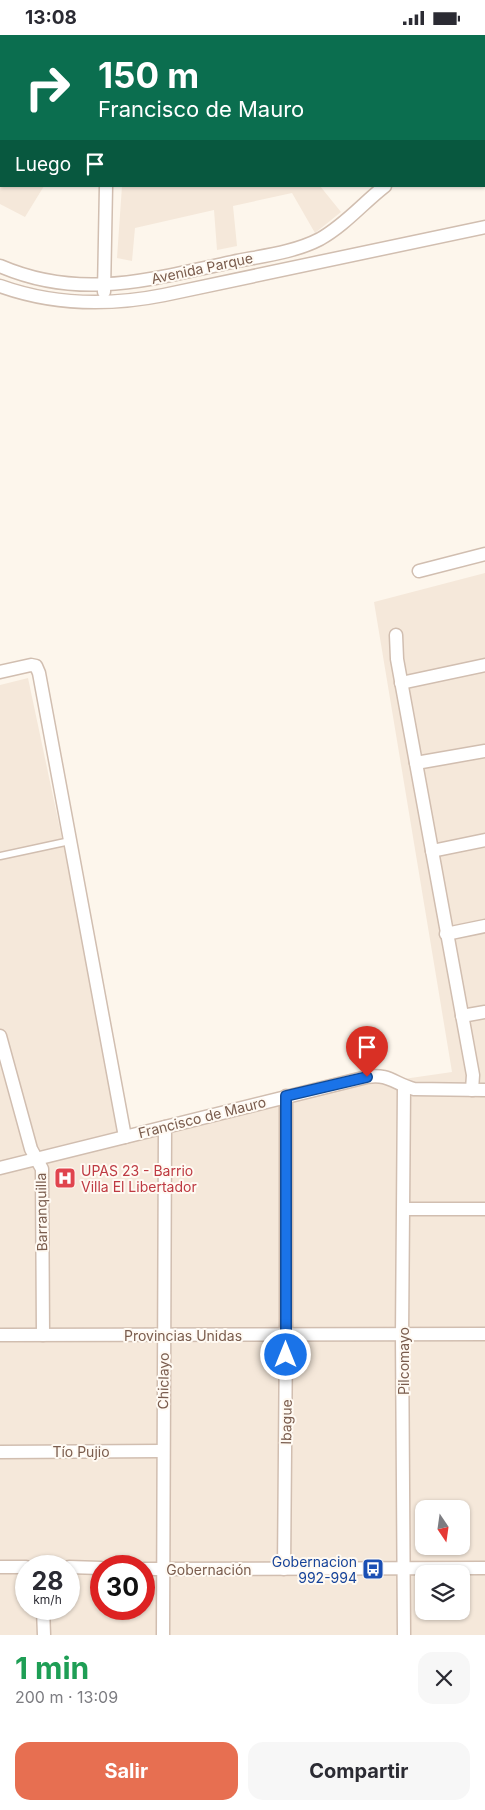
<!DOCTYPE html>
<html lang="es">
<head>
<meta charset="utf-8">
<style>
	body { margin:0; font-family:Inter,sans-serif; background:#f7f7f7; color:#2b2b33; height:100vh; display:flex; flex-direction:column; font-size:19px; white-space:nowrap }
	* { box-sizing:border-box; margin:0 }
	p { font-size:16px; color:#7c7c81 }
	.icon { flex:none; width:28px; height:28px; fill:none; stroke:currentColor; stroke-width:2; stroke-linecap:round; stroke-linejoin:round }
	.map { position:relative; height:1600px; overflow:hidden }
	.drawer { display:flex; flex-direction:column; background:#fff; flex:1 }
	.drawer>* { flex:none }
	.banner { position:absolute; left:0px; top:0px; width:485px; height:152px; box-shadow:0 1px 4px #0004; background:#0b6e4f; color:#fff; overflow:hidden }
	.needle { width:32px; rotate:167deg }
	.controls { position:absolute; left:415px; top:1465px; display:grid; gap:10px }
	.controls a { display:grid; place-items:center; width:55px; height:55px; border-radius:10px; background:#fff; box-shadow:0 1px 4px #0004; font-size:25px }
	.speed { position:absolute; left:15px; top:1520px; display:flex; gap:10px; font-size:25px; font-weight:700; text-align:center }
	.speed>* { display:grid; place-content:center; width:65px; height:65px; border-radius:50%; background:#fff; box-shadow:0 1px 4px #0004; line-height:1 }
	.speed small { font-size:12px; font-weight:400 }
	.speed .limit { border:8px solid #d22; background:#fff; color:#111 }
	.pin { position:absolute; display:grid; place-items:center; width:42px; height:42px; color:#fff; margin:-51px -21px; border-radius:50% 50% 50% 0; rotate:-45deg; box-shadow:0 0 5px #0007 }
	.pin .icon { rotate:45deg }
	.me { position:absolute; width:55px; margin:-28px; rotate:0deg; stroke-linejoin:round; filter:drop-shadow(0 0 4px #0008) }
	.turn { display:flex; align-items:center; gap:18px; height:105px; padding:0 15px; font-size:22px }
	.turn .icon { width:65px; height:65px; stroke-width:2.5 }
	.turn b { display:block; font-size:35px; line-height:42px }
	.then { display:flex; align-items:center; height:48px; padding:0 15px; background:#0003; gap:10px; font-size:19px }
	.round { display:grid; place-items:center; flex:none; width:52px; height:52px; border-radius:15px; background:#f7f7f7 }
	.headline { display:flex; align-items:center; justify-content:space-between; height:85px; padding:0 15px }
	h1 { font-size:30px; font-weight:700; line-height:38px; color:#1e9e55 }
	.primary-button { display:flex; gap:10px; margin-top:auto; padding:10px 15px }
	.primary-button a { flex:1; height:58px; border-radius:15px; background:#e76f51; color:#fff; font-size:20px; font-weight:700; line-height:58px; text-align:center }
	.primary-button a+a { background:#f7f7f7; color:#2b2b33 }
	.status { display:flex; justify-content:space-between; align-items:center; height:35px; padding:0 25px; background:#fff; direction:ltr }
	.status svg { height:14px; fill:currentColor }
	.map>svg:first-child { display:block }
	.residential { fill:#f5e8da; fill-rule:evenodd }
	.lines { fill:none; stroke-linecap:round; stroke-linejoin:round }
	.service-casing { stroke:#d1beb0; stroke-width:9 }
	.minor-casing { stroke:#d1beb0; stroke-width:15 }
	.service { stroke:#fff; stroke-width:6 }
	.minor { stroke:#fff; stroke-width:12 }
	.route-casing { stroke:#114b97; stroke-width:12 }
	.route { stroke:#1a73e8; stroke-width:9 }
	.labels { text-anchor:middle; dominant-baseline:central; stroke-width:4; stroke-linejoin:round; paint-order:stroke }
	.street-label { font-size:14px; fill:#7a5c4d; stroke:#fffaf3 }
	.health-label { font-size:14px; fill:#be3a42; stroke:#fffaf3; text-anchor:start }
	.transit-label { font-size:14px; fill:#164399; stroke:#fffaf3; text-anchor:end }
</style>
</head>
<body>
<div class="status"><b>13:08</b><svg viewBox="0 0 49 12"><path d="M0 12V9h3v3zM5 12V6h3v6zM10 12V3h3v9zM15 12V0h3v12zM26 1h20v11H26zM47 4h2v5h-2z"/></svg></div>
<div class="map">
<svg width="485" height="1600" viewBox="0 0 485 1600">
	<rect width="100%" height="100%" fill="#fdf6ec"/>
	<g class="residential">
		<path d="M0,0H212V1H1L0,39Z"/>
		<path d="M306,0H485V114L484,1Z"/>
		<path d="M0,133L1,151H44L25,182L0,169Z"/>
		<path d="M122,151H320L341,177L315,198L292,158L233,171L237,211L217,215L214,175L135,193L132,226L117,223Z"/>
		<path d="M485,538V1600H0V650L28,643L125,1101L286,1061L452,1037L374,567ZM424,1474H461V1511H424ZM26,1531H69V1574H26ZM101,1531H144V1574H101ZM424,1539H461V1576H424Z"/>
	</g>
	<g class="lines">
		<g class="service-casing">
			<path id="service" d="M0,821L70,806"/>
		</g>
		<g class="minor-casing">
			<g id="minor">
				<path d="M17,0V1"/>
				<path d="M121,0V1"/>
				<path d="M227,0V1"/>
				<path d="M300,0L301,1"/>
				<path d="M408,0V1"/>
				<path d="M0,120L1,121"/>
				<path d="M484,128H485"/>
				<path d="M0,231C81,266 151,244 232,227C261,221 293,218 320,204C345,190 363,168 385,151"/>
				<path d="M0,251C53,270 109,271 164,260L485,192"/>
				<path d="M104,257L106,151"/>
				<path d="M419,536L485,519"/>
				<path d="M396,600L397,624L473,1040L472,1055"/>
				<path d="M0,637L31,630L36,631L39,638L125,1102"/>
				<path d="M401,648L485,630"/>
				<path d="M416,728L485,716"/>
				<path d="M432,816L485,805"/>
				<path d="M446,899L485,891"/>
				<path d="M462,981L485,977"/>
				<path d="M0,1001L31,1114L42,1134L43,1300"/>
				<path d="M404,1052L402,1300L404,1600"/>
				<path d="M0,1133L367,1042C388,1038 395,1049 414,1054L485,1055"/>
				<path d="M404,1174H485"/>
				<path d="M0,1300L485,1299"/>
				<path d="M0,1417L162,1416"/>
				<path d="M0,1532H26"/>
				<path d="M69,1532L101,1533"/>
				<path d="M144,1534L485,1533"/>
				<path d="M284,1534L286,1300V1061"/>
				<path d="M43,1574L44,1600"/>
				<path d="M163,1600L165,1092"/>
			</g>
		</g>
		<use href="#service" class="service"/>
		<use href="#minor" class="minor"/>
	</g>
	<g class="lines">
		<g class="route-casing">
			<path id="route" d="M286,1320V1061L367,1042"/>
		</g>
		<use href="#route" class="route"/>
	</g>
	<defs>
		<g id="hospital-square" transform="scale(1.125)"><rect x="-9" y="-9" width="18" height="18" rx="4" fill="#e0444e" stroke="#fffaf3"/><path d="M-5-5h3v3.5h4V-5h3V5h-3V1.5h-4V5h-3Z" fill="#fff"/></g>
		<g id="bus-square" transform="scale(1.125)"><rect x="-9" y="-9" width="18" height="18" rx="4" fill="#1a4fb4" stroke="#fffaf3"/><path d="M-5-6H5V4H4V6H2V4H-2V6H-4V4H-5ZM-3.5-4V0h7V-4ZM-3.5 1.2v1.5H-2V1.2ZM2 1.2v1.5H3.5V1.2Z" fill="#fff"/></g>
	</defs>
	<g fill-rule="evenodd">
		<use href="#hospital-square" x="65" y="1143"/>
		<use href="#bus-square" x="373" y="1534"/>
	</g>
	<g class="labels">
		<g class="street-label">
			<text transform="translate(202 233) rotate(-12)">Avenida Parque</text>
			<text transform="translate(202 1082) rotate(-14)">Francisco de Mauro</text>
			<text transform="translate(41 1177) rotate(-91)">Barranquilla</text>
			<text x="183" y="1300">Provincias Unidas</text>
			<text transform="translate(403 1326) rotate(-90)">Pilcomayo</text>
			<text transform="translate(163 1346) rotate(-89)">Chiclayo</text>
			<text transform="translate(286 1387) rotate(-89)">Ibague</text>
			<text x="81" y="1416">Tío Pujio</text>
			<text x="209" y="1534">Gobernación</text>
		</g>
		<g class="health-label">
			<text x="81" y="1135">UPAS 23 - Barrio<tspan x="81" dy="16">Villa El Libertador</tspan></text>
		</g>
		<g class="transit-label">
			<text x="357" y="1526">Gobernacion<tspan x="357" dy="16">992-994</tspan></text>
		</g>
	</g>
</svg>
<div class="controls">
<a><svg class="needle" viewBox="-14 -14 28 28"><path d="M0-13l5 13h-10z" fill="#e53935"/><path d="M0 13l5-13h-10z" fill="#7c7c81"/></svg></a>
<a><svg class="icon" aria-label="layers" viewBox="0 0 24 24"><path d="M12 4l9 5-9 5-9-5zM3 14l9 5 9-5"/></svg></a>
</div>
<div class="speed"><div>28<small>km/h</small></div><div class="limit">30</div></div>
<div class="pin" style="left:367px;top:1042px;background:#d93025"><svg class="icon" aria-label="arrive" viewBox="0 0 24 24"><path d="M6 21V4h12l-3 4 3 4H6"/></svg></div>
<svg class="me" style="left:286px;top:1320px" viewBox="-20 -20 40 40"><circle r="17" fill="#1a73e8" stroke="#fff" stroke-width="3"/><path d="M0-11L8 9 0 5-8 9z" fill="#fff"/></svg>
<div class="banner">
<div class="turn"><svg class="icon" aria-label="right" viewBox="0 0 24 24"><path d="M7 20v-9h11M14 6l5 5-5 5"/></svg><div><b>150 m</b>Francisco de Mauro</div></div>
<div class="then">Luego<svg class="icon" aria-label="arrive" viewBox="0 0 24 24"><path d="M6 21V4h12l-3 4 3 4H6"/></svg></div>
</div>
</div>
<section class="drawer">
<div class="headline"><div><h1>1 min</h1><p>200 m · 13:09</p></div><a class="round"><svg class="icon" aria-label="close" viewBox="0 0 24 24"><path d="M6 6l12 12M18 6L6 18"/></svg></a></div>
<div class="primary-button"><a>Salir</a><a>Compartir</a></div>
</section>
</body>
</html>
